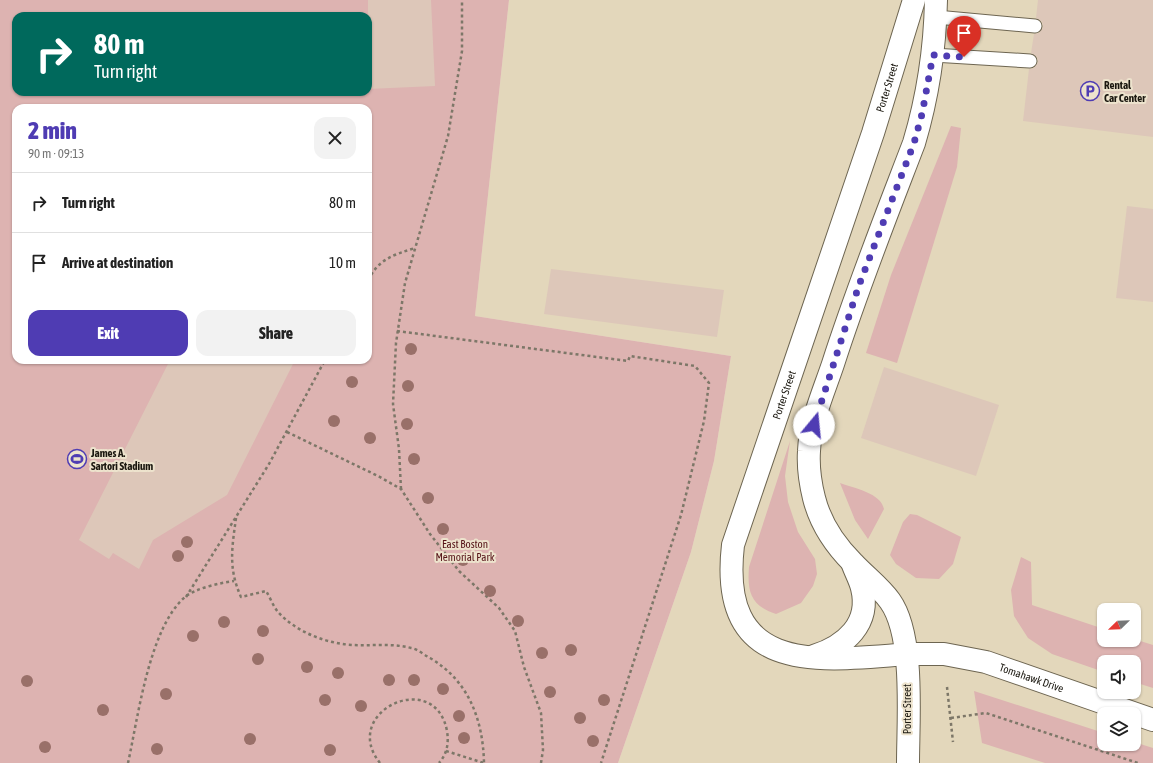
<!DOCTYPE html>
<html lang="en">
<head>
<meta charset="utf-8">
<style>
	body { margin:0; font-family:"Asap Condensed",sans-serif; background:#f2f2f2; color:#222; height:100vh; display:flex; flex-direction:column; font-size:15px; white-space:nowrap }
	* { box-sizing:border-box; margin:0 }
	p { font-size:13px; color:#767676 }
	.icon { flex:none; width:22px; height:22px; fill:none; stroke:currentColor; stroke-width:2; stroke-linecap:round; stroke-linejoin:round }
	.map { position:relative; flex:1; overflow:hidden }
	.drawer { position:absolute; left:12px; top:104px; width:360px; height:260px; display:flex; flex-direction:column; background:#fff; border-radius:12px; box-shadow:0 1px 3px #0004 }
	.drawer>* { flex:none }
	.guide { position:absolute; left:12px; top:12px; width:360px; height:84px; border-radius:12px; box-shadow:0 1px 3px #0004; background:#00695c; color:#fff; overflow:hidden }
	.needle { width:26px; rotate:247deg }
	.tools { position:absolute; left:1097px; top:603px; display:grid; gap:8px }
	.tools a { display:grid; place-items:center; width:44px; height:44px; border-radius:8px; background:#fff; box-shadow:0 1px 3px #0004; font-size:20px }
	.pin { position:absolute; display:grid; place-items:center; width:34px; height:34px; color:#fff; margin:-41px -17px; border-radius:50% 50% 50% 0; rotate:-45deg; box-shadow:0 0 4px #0007 }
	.pin .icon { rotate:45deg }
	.me { position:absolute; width:44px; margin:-22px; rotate:17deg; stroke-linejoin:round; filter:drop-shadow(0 0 3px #0008) }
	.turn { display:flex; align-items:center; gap:14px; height:84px; padding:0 16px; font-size:18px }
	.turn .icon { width:52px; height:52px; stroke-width:2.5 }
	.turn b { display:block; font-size:28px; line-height:34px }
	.round { display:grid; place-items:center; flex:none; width:42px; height:42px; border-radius:12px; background:#f2f2f2 }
	.head { display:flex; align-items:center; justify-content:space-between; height:68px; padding:0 16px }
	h1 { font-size:24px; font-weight:800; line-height:30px; color:#4f3cb3 }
	.cta { display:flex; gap:8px; margin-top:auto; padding:8px 16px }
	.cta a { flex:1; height:46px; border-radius:12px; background:#4f3cb3; color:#fff; font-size:16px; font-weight:800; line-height:46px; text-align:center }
	.cta a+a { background:#f2f2f2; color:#222 }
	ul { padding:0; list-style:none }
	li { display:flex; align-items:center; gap:12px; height:60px; padding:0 16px; border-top:1px solid #e0e0e0 }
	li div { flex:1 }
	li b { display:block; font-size:15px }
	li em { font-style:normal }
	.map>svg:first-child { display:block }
	.built { fill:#e3d7bb; fill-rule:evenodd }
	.green { fill:#ddb3b1; fill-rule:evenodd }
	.building { fill:#ddc7b9 }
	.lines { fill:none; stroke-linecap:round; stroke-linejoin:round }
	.service-casing { stroke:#6d6551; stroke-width:15 }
	.minor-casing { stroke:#6d6551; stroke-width:24 }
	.secondary-casing { stroke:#6d6551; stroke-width:24 }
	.path { stroke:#7d7768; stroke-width:2.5; stroke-dasharray:3 3; stroke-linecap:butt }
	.service { stroke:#fff; stroke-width:13 }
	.minor { stroke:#fff; stroke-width:22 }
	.secondary { stroke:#fff; stroke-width:22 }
	.tree { fill:#997069 }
	.route { stroke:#4f3cb3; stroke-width:7; stroke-dasharray:0 12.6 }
	.labels { text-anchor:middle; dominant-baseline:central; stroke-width:4; stroke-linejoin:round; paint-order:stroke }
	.poi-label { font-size:11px; font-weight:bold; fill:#1b1810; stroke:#ede3cd; text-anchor:start }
	.street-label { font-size:11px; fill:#1b1810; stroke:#ede3cd }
	.park-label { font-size:11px; fill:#551217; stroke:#ede3cd }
</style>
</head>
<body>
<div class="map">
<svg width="1153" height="763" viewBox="0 0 1153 763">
	<rect width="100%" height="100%" fill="#ede3cd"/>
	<path class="built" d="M509,0H1153V763H618L691,552L714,461L731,356L475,316ZM1104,610H1134V640H1104ZM1104,662H1134V692H1104ZM1104,714H1134V744H1104Z"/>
	<g class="green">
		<path d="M0,0H509L475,316L731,356L714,461L691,552L618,763H0ZM16,16H368V92H16ZM16,108H368V360H16Z"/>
		<path d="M951,126L961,128L957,167L897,363L866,353L891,275Z"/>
		<path d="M790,441L785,476L788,502L798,532L815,559L817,574L813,586L801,603L776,614C751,606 747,592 749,567Z"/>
		<path d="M840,483C854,488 881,493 884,509L868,539L855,520Z"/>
		<path d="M910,514L917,515L961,537L953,564L939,579L916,578L896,564L890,555L903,522Z"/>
		<path d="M1021,557L1031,562L1032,605L1104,629V640L1134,639L1153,645V688L1134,682V662H1104V672L1052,654L1028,638L1014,616L1011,590Z"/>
		<path d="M974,691L1104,733V744H1134V742L1153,748V763H1045L982,743Z"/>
	</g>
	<g class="building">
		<path d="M368,0H431L435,86L368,89Z"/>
		<path d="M1038,0H1153V137L1023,121L1029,69L1034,68L1038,62L1037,57L1031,53L1034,34L1039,33L1043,27L1042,22L1036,18Z"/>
		<path d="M1127,206L1153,209V302L1116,298Z"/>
		<path d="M551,269L724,290L717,337L544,314Z"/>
		<path d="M170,360H295L227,495L153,540L139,569L113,553L109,559L79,540Z"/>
		<path d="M884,367L999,405L976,476L861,438Z"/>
	</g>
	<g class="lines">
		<g class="service-casing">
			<g id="service">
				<path d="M936,17L1035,26"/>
				<path d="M933,55L1030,61"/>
			</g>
		</g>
		<g class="minor-casing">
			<g id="minor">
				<path id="s1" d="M907,654H944L986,662L1153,720"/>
			</g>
		</g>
		<g class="secondary-casing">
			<g id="secondary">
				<path id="s2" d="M907,654C815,662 718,674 733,545L873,133L914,0"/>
				<path d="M814,656C845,646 871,624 862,588C860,580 856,573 853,565"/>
				<path d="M908,763C908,720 915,636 890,601C880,587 865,576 853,563C835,545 820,522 814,498C810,482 808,466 809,451C810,422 824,391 833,364C857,289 886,216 914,143C928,96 935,49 936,0"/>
			</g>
		</g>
		<g class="path">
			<path d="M368,280C379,259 393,255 415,248"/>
			<path d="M397,331L628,361L630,356L695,366L709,383L704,421L681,515L601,763"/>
			<path d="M287,432L378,476L401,489L430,534L459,571L499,608L515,631L524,667L541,713L543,750L541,763"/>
			<path d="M401,489L399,449L393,404L396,343L405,283L448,136L462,51V0"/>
			<path d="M236,518C232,548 228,568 241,597L266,591C270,597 273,606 278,612C296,632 327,644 354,645C373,646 392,643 411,648C418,649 424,655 430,658C469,681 483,720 484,763"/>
			<path d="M186,597L269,464L325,360"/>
			<path d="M947,687L953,742"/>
			<path d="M951,718L986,713L1138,763"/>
			<path d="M446,751L484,763"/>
			<path d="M128,763C138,718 149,628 185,597C196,588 220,583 234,581"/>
			<path d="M380,763C339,712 435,667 447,731C449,743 447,754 439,763"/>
		</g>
		<use href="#service" class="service"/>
		<use href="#minor" class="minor"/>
		<use href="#secondary" class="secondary"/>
	</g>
	<g class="tree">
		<circle cx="411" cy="349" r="6"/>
		<circle cx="352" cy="382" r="6"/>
		<circle cx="408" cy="386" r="6"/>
		<circle cx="334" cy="421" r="6"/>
		<circle cx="407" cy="424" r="6"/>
		<circle cx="370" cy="438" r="6"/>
		<circle cx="414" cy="459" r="6"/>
		<circle cx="428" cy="498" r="6"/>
		<circle cx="443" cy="529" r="6"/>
		<circle cx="187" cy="542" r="6"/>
		<circle cx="178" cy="556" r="6"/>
		<circle cx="463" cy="560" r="6"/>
		<circle cx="490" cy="591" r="6"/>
		<circle cx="518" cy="621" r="6"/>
		<circle cx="224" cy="622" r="6"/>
		<circle cx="263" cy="631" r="6"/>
		<circle cx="193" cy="636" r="6"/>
		<circle cx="571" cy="650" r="6"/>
		<circle cx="542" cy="653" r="6"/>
		<circle cx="258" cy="659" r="6"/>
		<circle cx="307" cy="667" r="6"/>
		<circle cx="338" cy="673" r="6"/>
		<circle cx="389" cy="680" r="6"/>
		<circle cx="414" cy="680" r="6"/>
		<circle cx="27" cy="681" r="6"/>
		<circle cx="443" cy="689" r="6"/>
		<circle cx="550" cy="692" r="6"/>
		<circle cx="166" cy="694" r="6"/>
		<circle cx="325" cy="700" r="6"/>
		<circle cx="604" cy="700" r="6"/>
		<circle cx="361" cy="706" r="6"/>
		<circle cx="103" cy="710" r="6"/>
		<circle cx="459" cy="716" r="6"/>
		<circle cx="580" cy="718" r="6"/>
		<circle cx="464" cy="738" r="6"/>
		<circle cx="250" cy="739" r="6"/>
		<circle cx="593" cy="741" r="6"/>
		<circle cx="45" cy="747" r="6"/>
		<circle cx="157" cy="749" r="6"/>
		<circle cx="330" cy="750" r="6"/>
	</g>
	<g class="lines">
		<path class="route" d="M814,425L859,285L914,143L922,114L933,55L964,57"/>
	</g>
	<defs>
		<g id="parking-ring" transform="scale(1)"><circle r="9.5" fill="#ede3cd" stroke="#4f3cb3" stroke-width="1.5"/><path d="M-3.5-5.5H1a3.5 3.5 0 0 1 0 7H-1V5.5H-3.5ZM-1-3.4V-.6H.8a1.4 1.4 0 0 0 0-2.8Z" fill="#4f3cb3"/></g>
		<g id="stadium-ring" transform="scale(1)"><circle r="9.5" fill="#ede3cd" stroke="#4f3cb3" stroke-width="1.5"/><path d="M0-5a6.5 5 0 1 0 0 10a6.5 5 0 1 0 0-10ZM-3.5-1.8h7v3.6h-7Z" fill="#4f3cb3"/></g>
	</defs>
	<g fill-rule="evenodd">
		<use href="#parking-ring" x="1090" y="91"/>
		<use href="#stadium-ring" x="77" y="459"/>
	</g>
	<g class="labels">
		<g class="poi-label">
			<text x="1104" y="85">Rental<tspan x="1104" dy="13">Car Center</tspan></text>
			<text x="91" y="453">James A.<tspan x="91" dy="13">Sartori Stadium</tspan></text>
		</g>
		<g class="street-label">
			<text stroke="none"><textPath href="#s2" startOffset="737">Porter Street</textPath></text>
			<text stroke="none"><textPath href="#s2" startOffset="413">Porter Street</textPath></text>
			<text stroke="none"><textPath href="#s1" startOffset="128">Tomahawk Drive</textPath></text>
			<text transform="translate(907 709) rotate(-90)">Porter Street</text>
		</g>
		<g class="park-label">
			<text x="465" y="544">East Boston<tspan x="465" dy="13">Memorial Park</tspan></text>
		</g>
	</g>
</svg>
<div class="tools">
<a><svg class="needle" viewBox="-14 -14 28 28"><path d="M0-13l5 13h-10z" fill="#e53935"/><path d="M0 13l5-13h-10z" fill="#767676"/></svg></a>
<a><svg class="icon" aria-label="sound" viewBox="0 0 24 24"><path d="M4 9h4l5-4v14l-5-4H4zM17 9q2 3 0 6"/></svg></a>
<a><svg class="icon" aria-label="layers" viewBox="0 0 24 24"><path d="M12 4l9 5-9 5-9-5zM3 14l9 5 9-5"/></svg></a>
</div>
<div class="pin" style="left:964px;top:57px;background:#d93025"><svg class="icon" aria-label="arrive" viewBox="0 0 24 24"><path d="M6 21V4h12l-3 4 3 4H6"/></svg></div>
<svg class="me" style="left:814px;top:425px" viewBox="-20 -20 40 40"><circle r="19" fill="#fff"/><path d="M0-13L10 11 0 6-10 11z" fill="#4f3cb3"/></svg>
<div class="guide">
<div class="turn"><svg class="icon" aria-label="right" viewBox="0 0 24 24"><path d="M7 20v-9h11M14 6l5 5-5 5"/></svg><div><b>80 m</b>Turn right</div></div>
</div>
<section class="drawer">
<div class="head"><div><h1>2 min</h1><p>90 m · 09:13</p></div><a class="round"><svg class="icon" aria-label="close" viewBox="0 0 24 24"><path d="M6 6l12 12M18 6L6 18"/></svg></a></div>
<ul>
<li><svg class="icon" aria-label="right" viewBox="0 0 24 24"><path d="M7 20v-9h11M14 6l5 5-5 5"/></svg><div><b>Turn right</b></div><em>80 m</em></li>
<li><svg class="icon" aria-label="arrive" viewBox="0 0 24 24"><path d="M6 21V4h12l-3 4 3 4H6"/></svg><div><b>Arrive at destination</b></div><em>10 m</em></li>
</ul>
<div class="cta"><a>Exit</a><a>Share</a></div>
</section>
</div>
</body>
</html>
